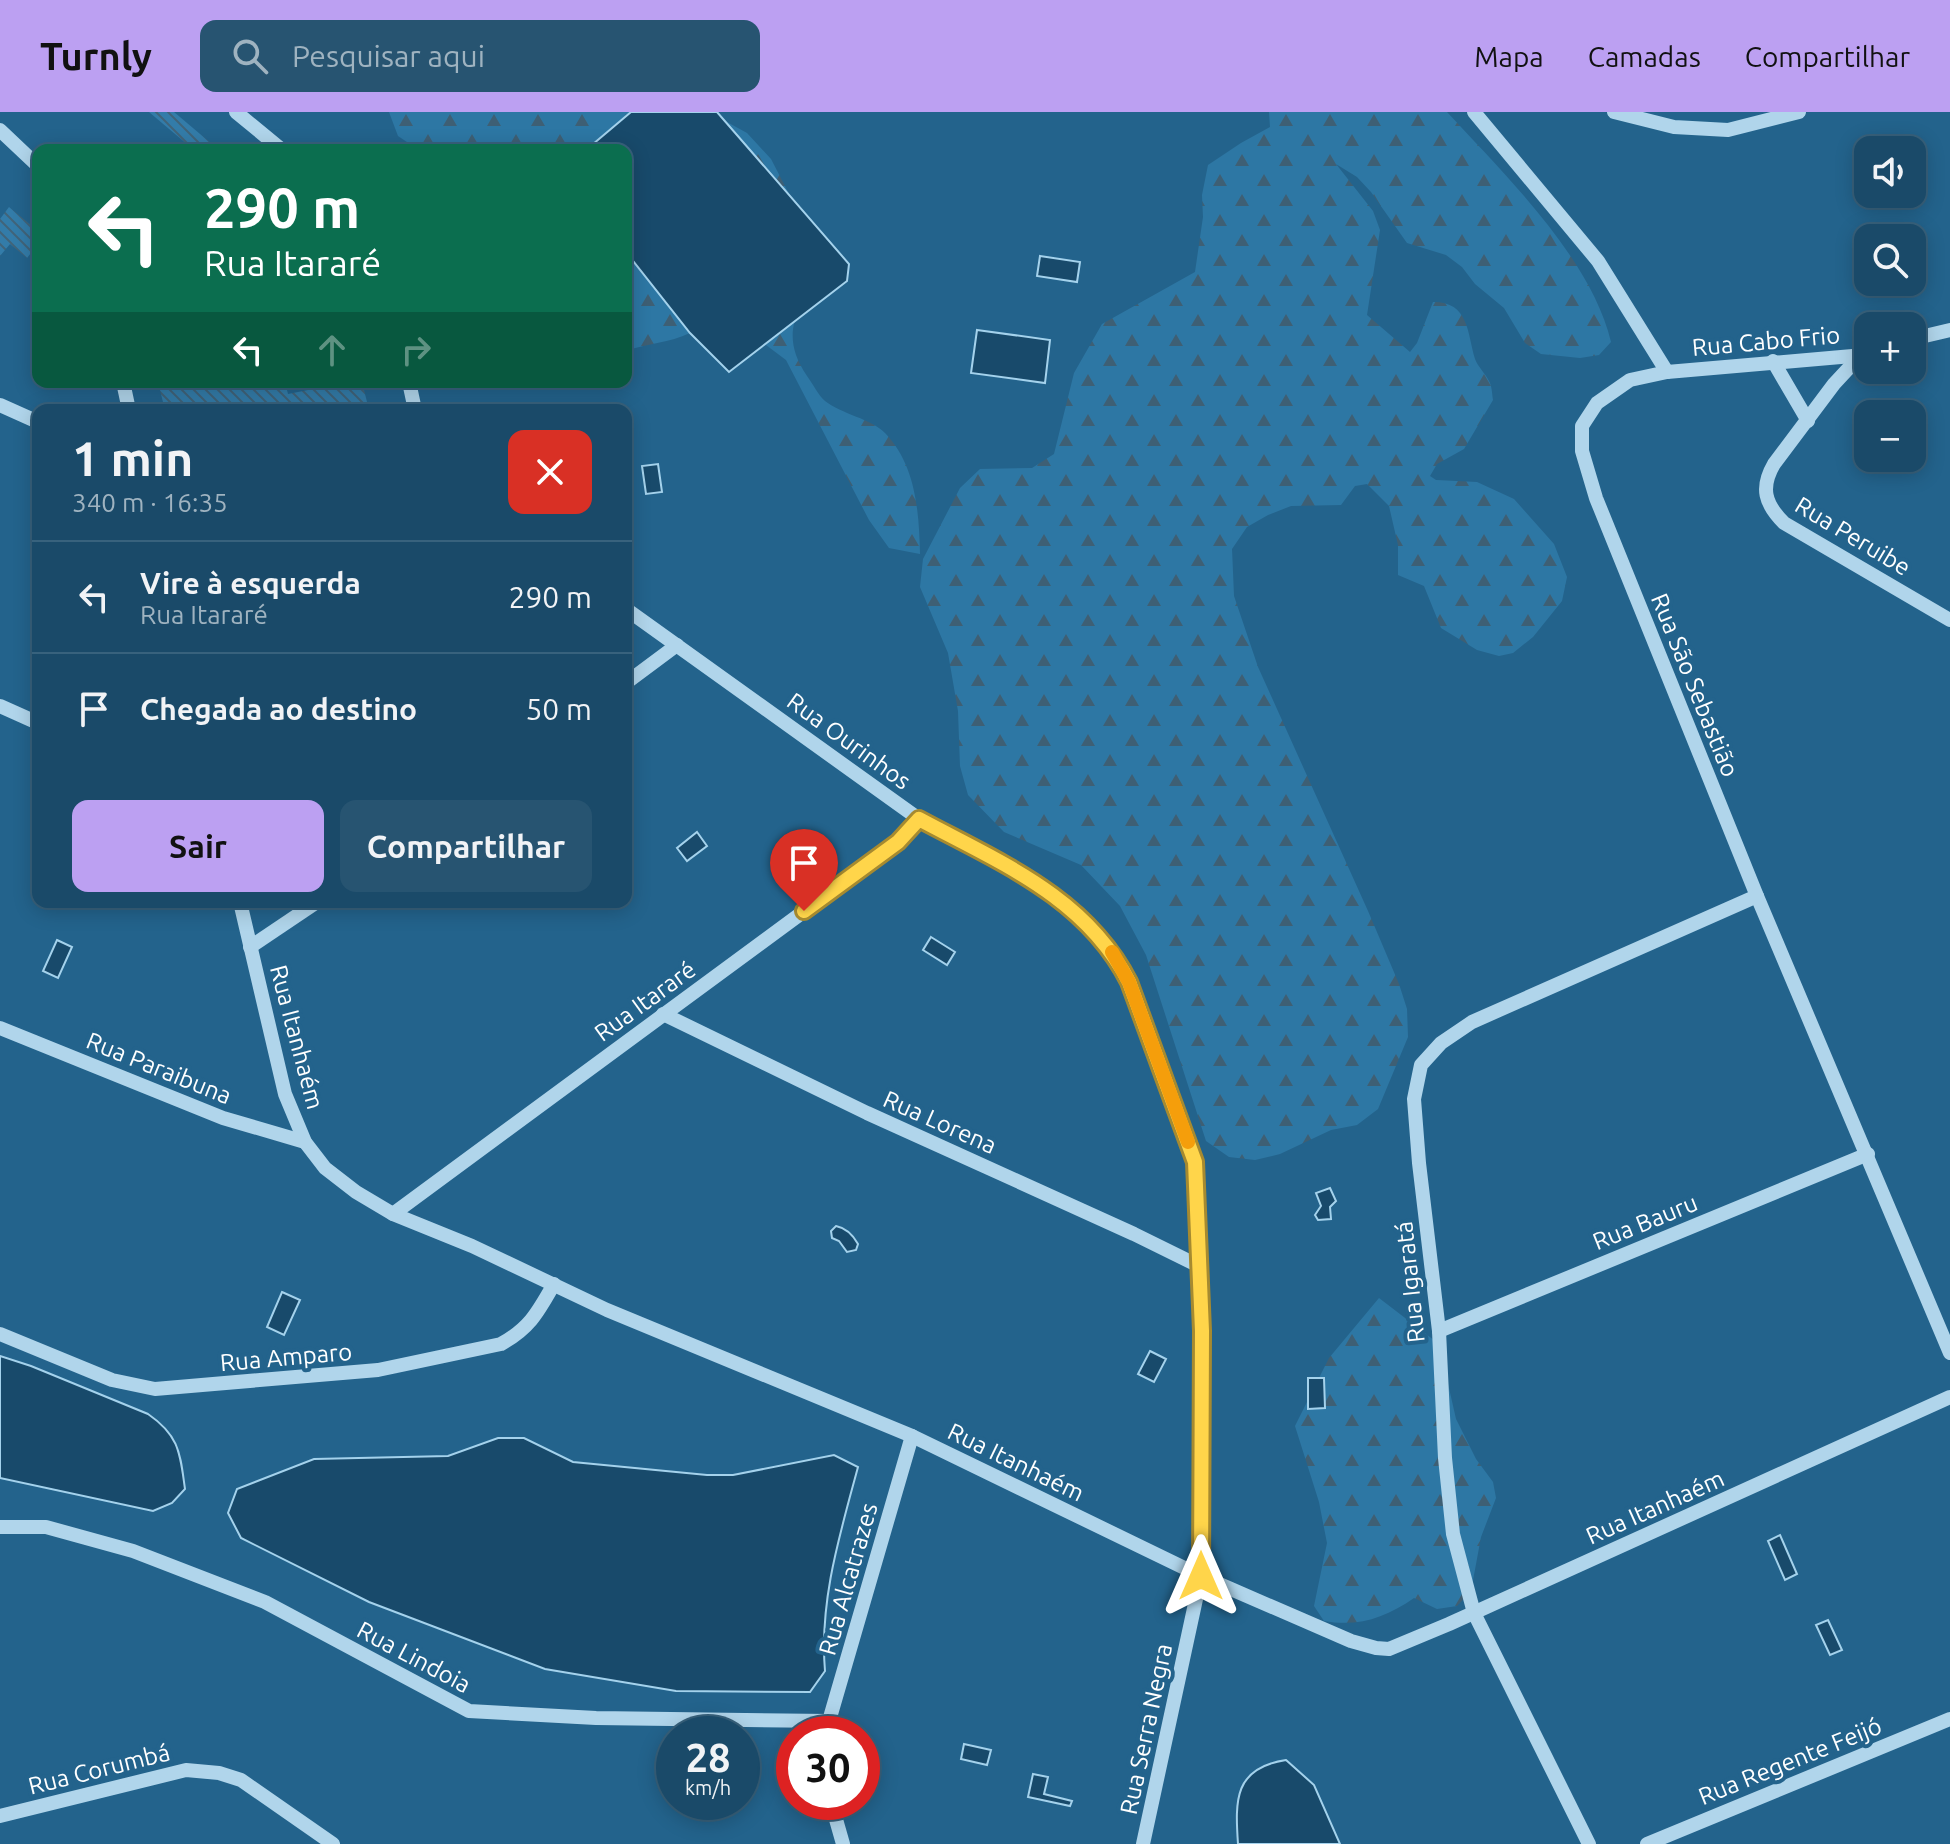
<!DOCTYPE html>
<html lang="pt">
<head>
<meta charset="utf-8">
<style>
	body { margin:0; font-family:Ubuntu,sans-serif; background:#275471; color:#f1f3f6; height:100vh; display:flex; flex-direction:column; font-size:30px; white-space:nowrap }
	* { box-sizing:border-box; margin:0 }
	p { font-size:26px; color:#9fb3c0 }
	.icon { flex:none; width:44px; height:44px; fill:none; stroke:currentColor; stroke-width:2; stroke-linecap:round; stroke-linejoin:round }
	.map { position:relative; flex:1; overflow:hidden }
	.side { position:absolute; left:32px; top:292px; width:600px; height:504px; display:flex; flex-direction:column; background:#1a4a69; border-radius:16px; box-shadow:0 4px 20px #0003,0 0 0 2px #38627d }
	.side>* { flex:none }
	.banner { position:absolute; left:32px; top:32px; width:600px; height:244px; border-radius:16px; box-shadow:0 4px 20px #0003,0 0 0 2px #38627d; background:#0b6e4f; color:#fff; overflow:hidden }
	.buttons { position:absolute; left:1854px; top:24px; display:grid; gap:16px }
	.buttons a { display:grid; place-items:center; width:72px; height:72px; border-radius:16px; background:#1a4a69; box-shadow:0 4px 20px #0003,0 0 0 2px #38627d; font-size:40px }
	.speed { position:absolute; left:656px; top:1604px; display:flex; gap:16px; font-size:40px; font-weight:700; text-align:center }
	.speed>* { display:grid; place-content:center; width:104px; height:104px; border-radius:50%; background:#1a4a69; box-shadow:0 4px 20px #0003,0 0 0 2px #38627d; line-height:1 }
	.speed small { font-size:20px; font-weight:400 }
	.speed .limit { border:12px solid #d22; background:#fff; color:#111 }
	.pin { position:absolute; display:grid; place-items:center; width:68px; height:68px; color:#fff; margin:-82px -34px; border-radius:50% 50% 50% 0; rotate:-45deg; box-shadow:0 0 8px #0007 }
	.pin .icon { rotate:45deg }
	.me { position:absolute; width:88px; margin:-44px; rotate:0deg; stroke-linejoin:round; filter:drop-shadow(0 0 6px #0008) }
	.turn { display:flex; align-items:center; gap:28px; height:168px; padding:0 40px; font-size:36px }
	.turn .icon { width:104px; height:104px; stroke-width:2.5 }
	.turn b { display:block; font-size:56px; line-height:68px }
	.lanes { display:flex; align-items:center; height:76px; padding:0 40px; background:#0003; justify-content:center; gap:40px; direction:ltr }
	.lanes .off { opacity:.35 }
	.round { display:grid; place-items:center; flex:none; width:84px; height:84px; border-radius:16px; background:#275471 }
	.overview { display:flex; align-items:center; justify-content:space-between; height:136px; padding:0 40px }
	h1 { font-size:48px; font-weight:700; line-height:60px }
	.primary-button { display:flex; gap:16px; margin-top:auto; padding:16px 40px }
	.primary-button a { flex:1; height:92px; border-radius:16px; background:#bca0f2; color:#111; font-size:32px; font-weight:700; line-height:92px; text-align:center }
	.primary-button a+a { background:#275471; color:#f1f3f6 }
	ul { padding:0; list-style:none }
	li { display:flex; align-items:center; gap:24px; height:112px; padding:0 40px; border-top:2px solid #38627d }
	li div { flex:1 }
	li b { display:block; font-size:30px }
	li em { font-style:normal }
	header { display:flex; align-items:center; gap:48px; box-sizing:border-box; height:112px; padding:0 40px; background:#bca0f2; color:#111 }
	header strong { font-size:38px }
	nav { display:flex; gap:44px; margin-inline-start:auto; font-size:28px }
	.search { width:560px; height:72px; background:#275471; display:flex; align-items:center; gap:20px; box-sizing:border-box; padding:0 28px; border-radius:16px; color:#9fb3c0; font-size:30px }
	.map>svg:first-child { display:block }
	.forest { fill:url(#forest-firs) }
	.water { fill:#184a6b; stroke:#a4d2ec; stroke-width:2 }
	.building { fill:url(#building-back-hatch) }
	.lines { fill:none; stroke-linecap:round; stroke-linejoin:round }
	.minor { stroke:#b0d5eb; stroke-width:14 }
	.route-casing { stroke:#a68a30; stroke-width:20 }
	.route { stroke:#ffd54a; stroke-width:14 }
	.slow { stroke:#f59e0b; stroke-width:14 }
	.labels { text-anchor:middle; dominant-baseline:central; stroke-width:8; stroke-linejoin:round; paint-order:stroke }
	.street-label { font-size:24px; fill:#fff; stroke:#23638c }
</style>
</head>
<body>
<header>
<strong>Turnly</strong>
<div class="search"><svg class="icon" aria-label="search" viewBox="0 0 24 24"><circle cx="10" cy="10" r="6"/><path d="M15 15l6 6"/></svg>Pesquisar aqui</div>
<nav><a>Mapa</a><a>Camadas</a><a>Compartilhar</a></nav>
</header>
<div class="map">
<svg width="1950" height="1732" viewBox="0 0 1950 1732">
	<defs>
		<pattern id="forest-firs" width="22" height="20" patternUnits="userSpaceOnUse" patternTransform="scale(2)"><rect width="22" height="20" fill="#2d77a4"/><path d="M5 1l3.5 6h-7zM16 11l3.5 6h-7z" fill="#3e5f74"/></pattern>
		<pattern id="building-back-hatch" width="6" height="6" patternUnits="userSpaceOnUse" patternTransform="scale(2)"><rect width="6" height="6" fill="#337ca9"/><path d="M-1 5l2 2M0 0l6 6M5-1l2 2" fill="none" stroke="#40647a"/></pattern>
	</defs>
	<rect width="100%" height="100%" fill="#23638c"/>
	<g class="forest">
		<path d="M389,0H631L586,38H419L398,24Z"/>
		<path d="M646,0L716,4L747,21L771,47L818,138L849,160L820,164C795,199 780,224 807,264C813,272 818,283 825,289C841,302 872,307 885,321C916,353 919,400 920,442L889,436L869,408L786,248L707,189Z"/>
		<path d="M1269,0H1447C1505,63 1591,146 1611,230L1599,243L1580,246L1541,242L1525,231L1504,196L1475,172L1462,155L1446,143L1407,131L1371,80L1357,65L1336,52L1373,99L1380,118L1367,203L1410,240L1417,231L1433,190C1469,190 1467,220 1475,247C1478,255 1485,261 1489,269C1492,274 1492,282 1493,288L1464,337L1437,352L1430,364L1436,368L1477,370L1514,387L1554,432L1567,465L1562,489L1533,525L1513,541L1499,544L1477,538L1441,516L1424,474L1398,463V433L1389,394L1367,372L1355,374L1341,393L1291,394L1268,403L1247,415L1232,437L1234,484L1258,555L1368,799L1399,872L1407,897L1408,925L1378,997L1357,1013L1331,1018L1280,1042L1255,1048L1229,1045L1206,1029L1146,843L1120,794L1081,753L1004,720L968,683L960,654L958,599L948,541L920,475L923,447L960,376L980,357L1032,356L1054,342L1074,261L1102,212L1195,160L1203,105L1202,83L1208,53L1241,31L1270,15Z"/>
		<path d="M626,140L690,221C669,231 648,231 626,239Z"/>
		<path d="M1379,1186L1439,1232L1456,1307L1476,1347L1493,1370L1496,1386L1481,1425L1471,1479L1457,1494L1437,1497L1414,1486C1385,1506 1359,1515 1324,1509L1314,1494L1327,1431L1319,1390L1295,1314L1329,1246Z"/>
	</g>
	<g class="water">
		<path d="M631,0H717L849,152L847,169L729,260L690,221L626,140V38H586Z"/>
		<path d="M1040,144L1080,150L1077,170L1037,164Z"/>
		<path d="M977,218L1050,228L1045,271L971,261Z"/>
		<path d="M658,352L662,380L646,382L642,354Z"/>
		<path d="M697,720L707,734L687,749L677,736Z"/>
		<path d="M931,825L955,840L947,853L923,838Z"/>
		<path d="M57,828L72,835L58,866L43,859Z"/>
		<path d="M1330,1076L1336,1089L1330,1095L1331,1107L1318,1108L1315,1103L1321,1094L1316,1081Z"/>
		<path d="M836,1114C846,1116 853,1123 858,1132L856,1138L847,1140L839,1129L832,1126L831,1119Z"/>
		<path d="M282,1180L300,1188L284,1223L267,1215Z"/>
		<path d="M1150,1239L1166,1247L1154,1270L1138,1262Z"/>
		<path d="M0,1244L31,1254L148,1302C180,1324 180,1342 185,1377L172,1391L153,1399L0,1366Z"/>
		<path d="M1308,1266H1324L1325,1296L1308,1297Z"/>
		<path d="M498,1326H524L573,1350L707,1363H733L834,1343L858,1355C840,1422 819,1489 825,1559L810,1580L676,1579L545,1557L369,1490L241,1426L228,1401L237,1377L314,1347L448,1344Z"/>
		<path d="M1780,1423L1797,1462L1785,1468L1768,1429Z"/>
		<path d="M1828,1508L1842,1538L1830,1543L1816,1513Z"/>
		<path d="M964,1632L991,1638L987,1653L961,1647Z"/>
		<path d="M1286,1648L1314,1673L1340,1732H1238C1235,1688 1234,1656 1286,1648Z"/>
		<path d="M1033,1662L1048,1665L1044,1682L1072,1689L1070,1694L1028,1685Z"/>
	</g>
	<g class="building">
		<path d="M149,0H174L219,38H194Z"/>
		<path d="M9,95L38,119V132L27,146L10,132L0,144V107Z"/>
		<path d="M158,270H285L288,282L318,276L317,270H362L369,298H323L321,291L292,298H165Z"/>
	</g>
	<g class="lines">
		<g class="minor">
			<path d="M236,0L282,38"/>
			<path d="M1474,0L1598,149L1667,260L1630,268L1597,291L1582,314V339L1596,386L1757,784L1950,1241"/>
			<path d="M1614,0L1674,15L1728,18L1799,0"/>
			<path d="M0,18L38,54"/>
			<path d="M1912,227L1950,218"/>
			<path d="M1860,244L1834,272L1774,352C1760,376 1765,392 1784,411L1950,508"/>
			<path d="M1773,249L1808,309"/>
			<path d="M1667,260L1864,243"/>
			<path d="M123,270L129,298"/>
			<path d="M409,270L415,298"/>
			<path d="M0,293L38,310"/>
			<path d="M626,497L919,707L1041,773L1092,815L1115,844L1129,870L1195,1050L1202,1219L1201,1464L1143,1732"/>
			<path d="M626,571L677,533"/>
			<path d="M0,594L38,611"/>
			<path d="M240,790L285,982L305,1030L325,1056L356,1080L393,1102L472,1134L607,1198L912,1324L1201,1464L1351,1529L1376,1536L1389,1537L1449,1512L1950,1285"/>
			<path d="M250,835L317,790"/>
			<path d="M663,902L867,1001L1134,1122L1199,1154"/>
			<path d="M0,916L223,1006L305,1030"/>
			<path d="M393,1102L898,730L919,707"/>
			<path d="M1439,1219L1868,1042"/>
			<path d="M0,1222L112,1268L155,1277L378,1258L501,1232C530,1216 538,1200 554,1172"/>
			<path d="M0,1415H46L133,1439L265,1490L469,1599L596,1606L829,1609"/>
			<path d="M829,1622V1609L912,1324"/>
			<path d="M831,1690L843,1732"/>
			<path d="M0,1704L186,1658L219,1661L241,1668L333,1732"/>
			<path d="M1589,1732L1474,1501L1453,1422L1445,1346L1439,1219L1419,1051L1414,987L1421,953L1441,931L1472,910L1757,784"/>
			<path d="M1647,1732L1950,1607"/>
		</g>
	</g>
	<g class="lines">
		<g class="route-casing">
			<path id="route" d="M804,799L898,730L919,707C999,750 1086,785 1129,870L1195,1050L1202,1219L1201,1464"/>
		</g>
		<use href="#route" class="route"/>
		<path class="slow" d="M1112,840L1129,870L1188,1030"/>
	</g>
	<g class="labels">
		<g class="street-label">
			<text transform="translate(1766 229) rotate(-5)">Rua Cabo Frio</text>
			<text transform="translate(1853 424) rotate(31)">Rua Peruibe</text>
			<text transform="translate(1695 573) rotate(68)">Rua São Sebastião</text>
			<text transform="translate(849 629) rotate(36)">Rua Ourinhos</text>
			<text transform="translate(645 889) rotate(-36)">Rua Itararé</text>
			<text transform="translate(297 925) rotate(75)">Rua Itanhaém</text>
			<text transform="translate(159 956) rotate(22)">Rua Paraibuna</text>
			<text transform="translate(940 1010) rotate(24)">Rua Lorena</text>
			<text transform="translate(1645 1110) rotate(-22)">Rua Bauru</text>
			<text transform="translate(1410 1170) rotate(-96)">Rua Igaratá</text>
			<text transform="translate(286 1245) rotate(-5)">Rua Amparo</text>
			<text transform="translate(1016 1350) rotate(26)">Rua Itanhaém</text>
			<text transform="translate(1655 1395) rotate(-24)">Rua Itanhaém</text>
			<text transform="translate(848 1467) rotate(-74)">Rua Alcatrazes</text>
			<text transform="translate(414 1545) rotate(28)">Rua Lindoia</text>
			<text transform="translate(1146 1617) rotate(-78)">Rua Serra Negra</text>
			<text transform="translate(1790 1649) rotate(-22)">Rua Regente Feijó</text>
			<text transform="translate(99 1657) rotate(-14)">Rua Corumbá</text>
		</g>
	</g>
</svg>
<div class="buttons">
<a><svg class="icon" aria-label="sound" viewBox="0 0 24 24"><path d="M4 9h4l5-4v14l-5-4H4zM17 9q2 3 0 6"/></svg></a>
<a><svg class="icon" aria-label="search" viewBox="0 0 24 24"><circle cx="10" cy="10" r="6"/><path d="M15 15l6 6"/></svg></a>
<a>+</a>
<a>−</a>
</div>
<div class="speed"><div>28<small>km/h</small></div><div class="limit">30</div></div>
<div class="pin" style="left:804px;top:799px;background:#d93025"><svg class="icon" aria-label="arrive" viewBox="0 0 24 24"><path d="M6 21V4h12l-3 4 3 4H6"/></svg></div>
<svg class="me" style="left:1201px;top:1464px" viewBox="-20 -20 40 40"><path d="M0-17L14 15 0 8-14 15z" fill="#ffd54a" stroke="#fff" stroke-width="4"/></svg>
<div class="banner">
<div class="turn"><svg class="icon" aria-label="left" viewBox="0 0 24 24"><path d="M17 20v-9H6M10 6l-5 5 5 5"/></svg><div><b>290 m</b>Rua Itararé</div></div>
<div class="lanes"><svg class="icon" aria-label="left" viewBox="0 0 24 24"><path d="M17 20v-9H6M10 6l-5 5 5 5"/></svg><svg class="icon off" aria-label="ahead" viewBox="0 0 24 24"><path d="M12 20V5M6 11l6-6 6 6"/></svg><svg class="icon off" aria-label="right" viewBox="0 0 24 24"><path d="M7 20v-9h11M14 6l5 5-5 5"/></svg></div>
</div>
<section class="side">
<div class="overview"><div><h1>1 min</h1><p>340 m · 16:35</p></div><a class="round" style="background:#d93025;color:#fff"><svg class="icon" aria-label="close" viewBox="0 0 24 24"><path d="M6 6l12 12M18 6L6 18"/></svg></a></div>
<ul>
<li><svg class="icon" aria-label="left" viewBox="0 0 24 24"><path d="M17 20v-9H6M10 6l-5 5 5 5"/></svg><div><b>Vire à esquerda</b><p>Rua Itararé</p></div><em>290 m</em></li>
<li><svg class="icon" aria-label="arrive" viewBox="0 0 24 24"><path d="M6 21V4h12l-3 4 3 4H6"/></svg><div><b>Chegada ao destino</b></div><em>50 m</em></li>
</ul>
<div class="primary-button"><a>Sair</a><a>Compartilhar</a></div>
</section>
</div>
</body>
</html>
